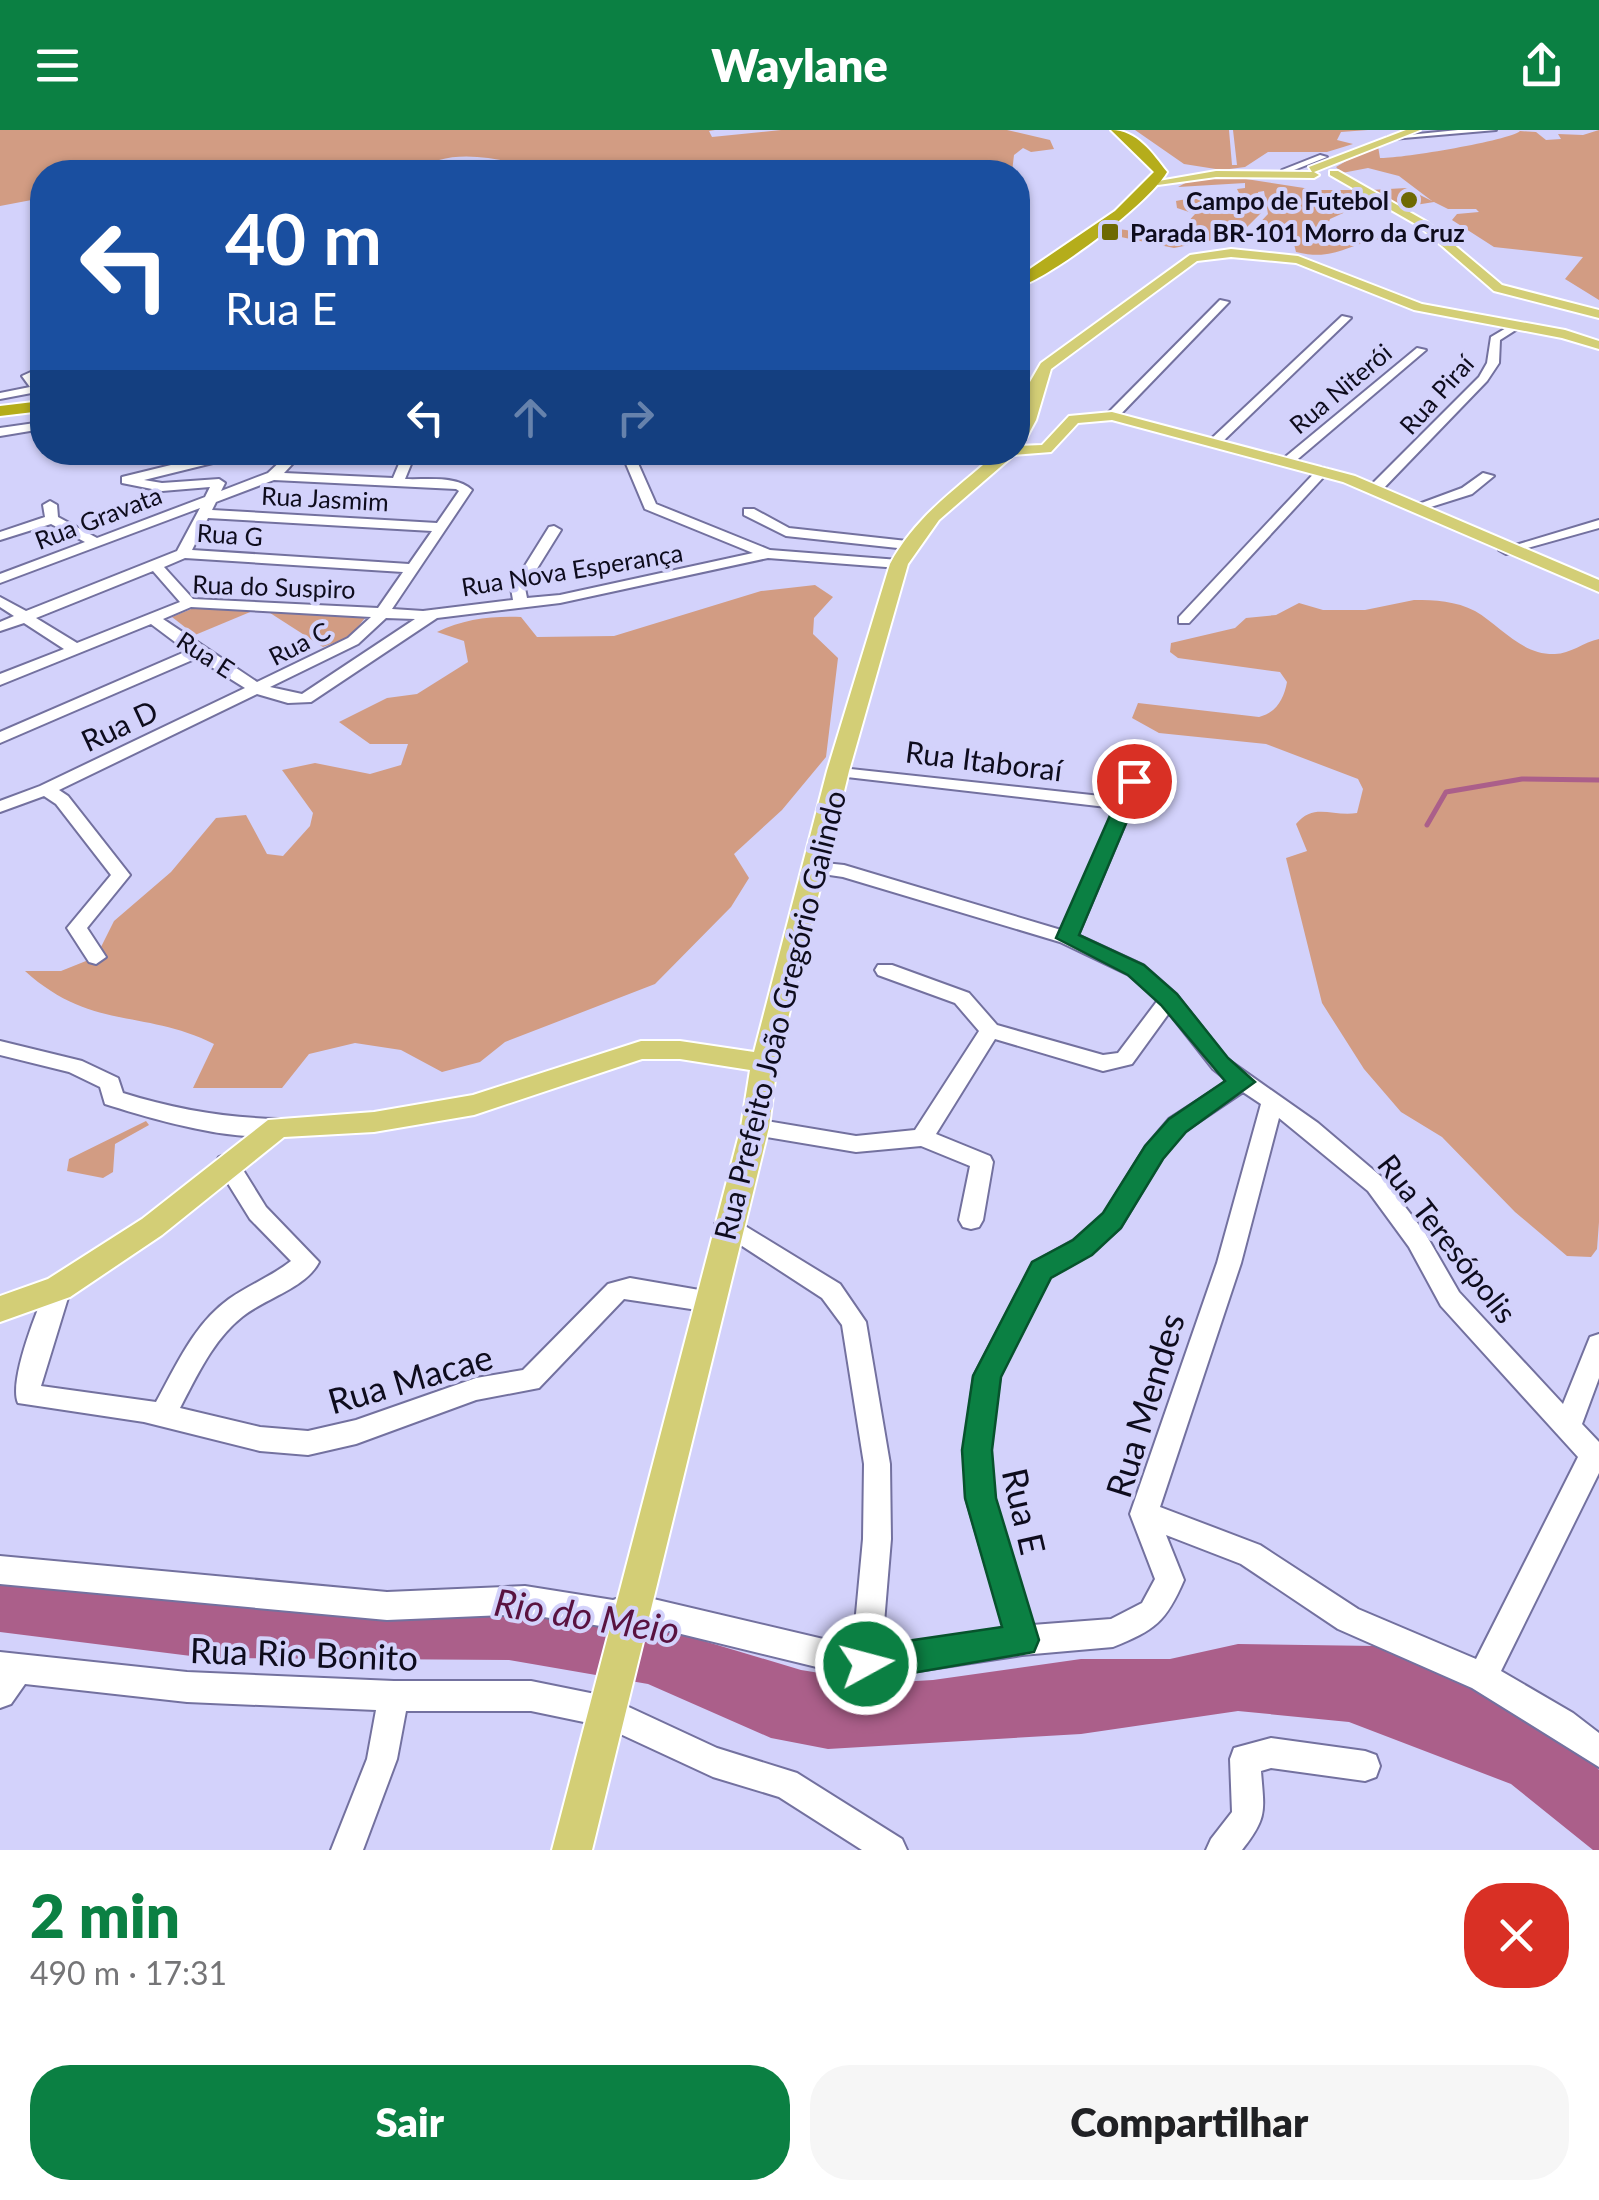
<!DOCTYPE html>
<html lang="pt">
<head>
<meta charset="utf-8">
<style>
	body { margin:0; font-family:Lato,sans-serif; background:#f6f6f6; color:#202124; height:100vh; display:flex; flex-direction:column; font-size:38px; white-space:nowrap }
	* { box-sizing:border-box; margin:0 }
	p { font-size:32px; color:#757577 }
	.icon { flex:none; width:55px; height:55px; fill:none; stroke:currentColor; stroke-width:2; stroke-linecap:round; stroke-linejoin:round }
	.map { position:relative; height:1720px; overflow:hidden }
	.details { display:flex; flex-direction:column; background:#fff; flex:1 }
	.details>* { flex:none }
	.hud { position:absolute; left:30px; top:30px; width:1000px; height:305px; border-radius:40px; box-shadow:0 2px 8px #0004; background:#1a4fa0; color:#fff; overflow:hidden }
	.pin { position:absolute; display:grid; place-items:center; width:85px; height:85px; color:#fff; margin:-42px; border:5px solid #fff; border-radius:50%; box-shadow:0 2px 10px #0007 }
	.me { position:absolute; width:110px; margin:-55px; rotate:83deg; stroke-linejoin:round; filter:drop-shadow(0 0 8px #0008) }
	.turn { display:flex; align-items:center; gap:35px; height:210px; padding:0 30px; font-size:45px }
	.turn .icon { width:130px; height:130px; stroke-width:2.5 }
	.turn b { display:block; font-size:70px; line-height:85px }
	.lanes { display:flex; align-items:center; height:95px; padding:0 30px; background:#0003; justify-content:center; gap:50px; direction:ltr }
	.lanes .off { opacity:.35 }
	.round { display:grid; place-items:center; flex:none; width:105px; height:105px; border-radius:40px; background:#f6f6f6 }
	.head { display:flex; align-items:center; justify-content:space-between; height:170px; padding:0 30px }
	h1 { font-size:60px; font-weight:800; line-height:75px; color:#0b8043 }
	.action { display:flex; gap:20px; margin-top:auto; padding:20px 30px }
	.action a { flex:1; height:115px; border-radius:40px; background:#0b8043; color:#fff; font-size:40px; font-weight:800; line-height:115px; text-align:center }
	.action a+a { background:#f6f6f6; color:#202124 }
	header { display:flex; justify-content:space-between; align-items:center; height:130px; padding:0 30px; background:#0b8043; color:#fff; font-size:45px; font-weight:800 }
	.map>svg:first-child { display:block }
	.green { fill:#d29c83 }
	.water { fill:#ab5f8a }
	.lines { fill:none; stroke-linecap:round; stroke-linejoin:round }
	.stream { stroke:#ab5f8a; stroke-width:5 }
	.minor-casing { stroke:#73719f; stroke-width:4 }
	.major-casing { stroke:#fff; stroke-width:4 }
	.highway-casing { stroke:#fff; stroke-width:4 }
	.minor { fill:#fff; fill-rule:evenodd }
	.major { fill:#d3ce76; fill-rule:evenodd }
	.highway { fill:#b5ad1b; fill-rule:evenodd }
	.route { fill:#0b8043; stroke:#07532c; stroke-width:2.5 }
	.poi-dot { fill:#6e6902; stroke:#d3d2fb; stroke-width:4 }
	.labels { text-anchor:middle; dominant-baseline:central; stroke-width:8; stroke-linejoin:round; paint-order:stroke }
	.far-poi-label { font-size:25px; font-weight:bold; fill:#0e0c1d; stroke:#d3d2fb; text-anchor:end }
	.far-street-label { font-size:25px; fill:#0e0c1d; stroke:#d3d2fb }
	.street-label { font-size:30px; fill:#0e0c1d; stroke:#d3d2fb }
	.near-street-label { font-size:35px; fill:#0e0c1d; stroke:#d3d2fb }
	.near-water-label { font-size:38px; font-style:italic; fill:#591240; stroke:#d3d2fb }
</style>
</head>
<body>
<header><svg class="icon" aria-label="menu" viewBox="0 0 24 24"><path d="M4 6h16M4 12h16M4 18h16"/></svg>Waylane<svg class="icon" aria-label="share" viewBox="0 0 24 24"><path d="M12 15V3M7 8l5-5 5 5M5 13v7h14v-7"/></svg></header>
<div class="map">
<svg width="1599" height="1720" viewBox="0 0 1599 1720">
	<rect width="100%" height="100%" fill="#d3d2fb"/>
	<g class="green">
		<path d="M0,0H715L709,1L712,7L781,0H1007L1050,10L1054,19L1031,22L1023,18L1014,25L1012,42H543C513,31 470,21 439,30C431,33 427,39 419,42L324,38L42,42V68L0,76Z"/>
		<path d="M1135,0H1229L1232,35H1237L1233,0H1368L1341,2L1337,10L1353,14L1327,22H1268L1245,37L1222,40L1184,34Z"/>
		<path d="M1599,0V170L1565,149L1583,127L1494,117L1452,90L1457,84L1479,82L1476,79H1448L1434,72L1403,77L1371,60L1406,58L1432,71L1399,46L1368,38L1342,43L1336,37L1353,27L1352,23L1378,16L1380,28C1397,29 1509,11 1520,1L1536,2L1546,10L1561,9L1558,4L1583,5Z"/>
		<path d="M1220,45L1317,60H1354L1372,70L1330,89L1326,100C1344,108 1361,99 1379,109C1343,116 1334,131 1296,122L1294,114L1276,111L1267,115L1252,101L1268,84L1264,61L1258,62L1261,83L1246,98L1224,108L1174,118L1116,106L1118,99C1148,102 1169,116 1197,105L1186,94L1195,84L1177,78L1176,71C1203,65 1212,76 1239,63L1237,59L1245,58V53L1178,57L1196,47Z"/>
		<path d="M815,455L833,467L814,488L813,504L838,528L826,627L782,680L734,724L749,748L731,777L655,854L505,912L480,932L442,942L401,920L355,913L309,924L282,958H193L214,914C145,879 91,901 25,841H61L96,827L114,791L171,742L216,688L246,685L267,724L283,726L310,696L313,683L282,640L315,633L370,644L401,635L408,614H370L339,592L387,568L417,564L468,532L464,511L437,502C464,489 491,486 521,487L537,507L614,506L761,461Z"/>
		<path d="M1414,470C1435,470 1456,471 1475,481C1501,496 1521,525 1555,524C1570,524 1584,512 1599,509V1092L1597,1119L1591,1127L1567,1126L1515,1082L1442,1007L1401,982L1364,939L1322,873L1286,728L1307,721L1296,694C1314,672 1332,687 1357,683L1363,659L1358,649L1266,614L1159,603L1132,588L1138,573L1259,587C1276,583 1284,569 1287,552L1280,542L1178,528L1170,522L1171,513L1235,498L1246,488L1276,485L1299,473L1323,480H1365Z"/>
		<path d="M201,475L255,480L195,505L172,487Z"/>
		<path d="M267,481L365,488L350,507L323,517Z"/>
		<path d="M146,991L149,995L115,1014L113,1042L103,1048L67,1041L69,1029Z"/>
	</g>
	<path class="water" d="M0,1448L607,1489L664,1499L801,1540L882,1553L933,1550L1081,1529H1170L1238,1514L1376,1516L1481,1559L1587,1625L1599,1640V1720H1593L1511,1654L1349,1592L1238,1581L1081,1604L828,1619L771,1608L648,1554L509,1530L207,1528L0,1502Z"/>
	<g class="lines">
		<path class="stream" d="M1427,695L1446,662L1522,649L1599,650"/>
		<g class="minor-casing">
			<g id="minor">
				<path d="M1458,0H1496L1392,9L1388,7Z"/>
				<path d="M1320,25L1327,27L1289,42L1282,40Z"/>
				<path d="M1220,170L1229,172L1116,289H1108V283Z"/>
				<path d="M1342,186L1351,188L1219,315H1211V309Z"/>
				<path d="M1513,194L1522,196L1500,210L1499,233L1487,251L1380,362H1370V356L1479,247L1487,233L1491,207Z"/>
				<path d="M1417,218L1426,220L1292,334H1284V328Z"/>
				<path d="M42,237V244L35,247L42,255V261L0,269V263L30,257L22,246Z"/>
				<path d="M42,292V299L0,306V298Z"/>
				<path d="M224,322H271L229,329L144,350L162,353L219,349L225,353L221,361L268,343L285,327L280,322H295L299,327L284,343L393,348L404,322H416L405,349C427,350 456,345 472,360L392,479L423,481L513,470L511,458L549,397L554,396L561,400L525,458L527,468L560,465L753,423L645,379L621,322H633L656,374L770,420L899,430L906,434L899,438L768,428L560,473L437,488L311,572L288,573L257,564L59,660L68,666L130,745L87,798L106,827L96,834L89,832L67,798L111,745L56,674L44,666L0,682V671L40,656L245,558L197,528L0,613V602L187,521L151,494L0,555V544L64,519L24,493L0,501V492L14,486L0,477V467L26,481L177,421L200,378L0,453V444L85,412L51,394L0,410V402L45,387L43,375L50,371L57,375L58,387L97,408L205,367L210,357L162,361L122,353V347ZM274,350L456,359L459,361L437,393L212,380L216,372ZM208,388L432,401L409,434L192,420ZM185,428L403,442L378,478L193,469L164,437ZM153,441L180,472L77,513L36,488ZM191,477L371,487L348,508L257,552L163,489ZM386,488L415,489L302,564L270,557L358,514Z"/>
				<path d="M1320,337L1330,340L1189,493H1179V487Z"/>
				<path d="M1483,343L1494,346L1472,364L1415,382L1408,378L1462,358Z"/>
				<path d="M744,379H754L789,398L907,411L914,415L907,419L786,406L744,385Z"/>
				<path d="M1599,390V398L1506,424L1499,420Z"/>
				<path d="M1145,623L1153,628L1078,805L1143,835L1176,864L1227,929L1318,993L1384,1049L1425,1103L1459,1162L1563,1274L1590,1207L1599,1204V1248L1582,1294L1599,1312V1343L1501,1541L1573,1583L1599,1603V1637L1472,1558L1338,1499L1241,1434L1166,1405L1184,1450C1166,1492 1155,1500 1113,1517L1022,1525L866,1549L632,1492L613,1498L525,1484L387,1490L0,1454V1426L387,1462L525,1456L613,1470L632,1464L853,1516L863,1409L864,1334L842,1195L822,1168L719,1101L715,1094L719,1087L727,1085L840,1154L866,1192L890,1334L891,1409L882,1517L1004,1498L966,1368L964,1320L974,1246L1033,1133L1074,1110L1104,1084L1146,1016L1169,989L1228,951L1213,939L1169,883L1132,934L1103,941L995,909L936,1004L990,1026L993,1032L983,1090L979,1097L971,1099L963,1097L959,1090L970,1036L921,1016L856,1022L755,1005L747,1003L744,997L747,991L755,989L856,1006L915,1000L979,901L955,873L878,845L875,840L878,835H892L969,863L997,895L1103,925L1118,923L1158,870L1129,845L1060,812L843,747L809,742L806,738L815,732L844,735L1061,800L1115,678L838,646L830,641L832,637L1119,668L1137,628ZM1243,962L1261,974L1217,1133L1130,1384L1155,1449L1142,1473L1111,1489L1032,1495L994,1368L990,1320L1000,1246L1050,1147L1090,1124L1120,1098L1162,1028L1185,1001ZM1279,988L1368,1061L1409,1117L1441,1176L1578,1327L1476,1529L1358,1479L1260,1415L1160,1377L1241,1133Z"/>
				<path d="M0,911L82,931L118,948L123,963C174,979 225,988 278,989L286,991L289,997L286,1003C242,1016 149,988 105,974L100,957L69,942L0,925Z"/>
				<path d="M227,1024L235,1027L266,1077L319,1132C305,1159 265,1168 242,1187C213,1210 197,1246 180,1278L260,1297L308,1301L356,1290L476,1248L523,1240L608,1154L630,1148L711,1162L720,1165L723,1172L720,1179L711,1182L624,1169L539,1258L476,1270L356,1314L308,1325L260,1321L144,1292L18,1273C8,1251 39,1174 50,1151L59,1148L68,1151L71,1158L41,1256L156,1272C176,1236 194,1194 229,1169C249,1155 272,1146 291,1131L250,1089L219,1039L216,1033L219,1027Z"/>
				<path d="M0,1522L187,1542L394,1551H531L605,1566L717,1618L797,1643L902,1709L907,1720H862L779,1667L713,1647L603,1596L531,1581H406L397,1629L363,1720H331L367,1629L376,1580L187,1572L25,1554L11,1574L0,1578Z"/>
				<path d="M1271,1608L1365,1621L1376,1625L1380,1636L1376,1647L1365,1651L1271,1638L1261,1641C1264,1681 1268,1687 1242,1720H1206L1211,1709L1232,1682L1230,1629L1234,1618Z"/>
			</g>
		</g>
		<g class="major-casing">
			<g id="major">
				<path d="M1406,0H1420L1314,42L1319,45L1314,48L1216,47L1158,55L1153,52L1216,41L1312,42L1309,37Z"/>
				<path d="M1330,41H1338L1427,92L1502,155L1599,180V188L1494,161L1419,96L1330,45Z"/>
				<path d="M1231,119L1298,126L1422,174L1565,200L1599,211V219L1562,208L1414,180L1296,133L1231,127L1197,131L1051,239L1036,290L1023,314L1018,315L1030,252L1041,233L1190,125Z"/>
				<path d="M1112,282L1355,346L1599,450V462L1343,352L1112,290L1078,293L1051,322L1014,325L939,390L908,434L849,641L777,933L769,997L592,1720H552L741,997L750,940L680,929H642L474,985L374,1002L284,1007L162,1105L70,1167L0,1192V1166L48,1149L142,1089L268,990L374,982L473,965L641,911H680L754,922L827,641L890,434C916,385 958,358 998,322H1018V316L1042,315L1069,286Z"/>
			</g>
		</g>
		<g class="highway-casing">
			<g id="highway">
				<path d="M1111,0C1137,0 1152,23 1167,42C1149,73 1052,147 1018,157V147L1115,81L1154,42Z"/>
				<path d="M42,271V281L0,286V276Z"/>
			</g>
		</g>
		<use href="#minor" class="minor"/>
		<use href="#major" class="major"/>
		<use href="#highway" class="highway"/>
	</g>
	<path class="route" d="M1127,647L1144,651L1079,805L1144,835L1177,864L1228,928L1255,952L1186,1002L1163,1029L1121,1098L1092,1125L1051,1148L1001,1247L992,1320L996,1368L1039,1510L1034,1522L866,1551L854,1546L849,1534L854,1522L866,1517L1002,1497L965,1368L962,1320L973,1246L1032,1132L1073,1110L1103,1083L1145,1016L1169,989L1225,951L1161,875L1128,845L1056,808Z"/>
	<g class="poi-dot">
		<circle cx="1409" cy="70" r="10"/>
		<rect x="1100" y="92" width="20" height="20" rx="5"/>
	</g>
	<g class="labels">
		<g class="far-poi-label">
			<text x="1389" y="70">Campo de Futebol</text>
			<text x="1130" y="102" text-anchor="start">Parada BR-101 Morro da Cruz</text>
		</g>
		<g class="far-street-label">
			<text transform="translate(1340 258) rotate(-40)">Rua Niterói</text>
			<text transform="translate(1436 264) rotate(-48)">Rua Piraí</text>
			<text transform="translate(325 368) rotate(3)">Rua Jasmim</text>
			<text transform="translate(98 387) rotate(-21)">Rua Gravata</text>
			<text transform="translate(230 404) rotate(4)">Rua G</text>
			<text transform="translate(572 439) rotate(-9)">Rua Nova Esperança</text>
			<text transform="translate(274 456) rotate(2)">Rua do Suspiro</text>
			<text transform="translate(299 513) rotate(-27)">Rua C</text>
			<text transform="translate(206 524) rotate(33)">Rua E</text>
		</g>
		<g class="street-label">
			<text transform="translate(119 595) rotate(-25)">Rua D</text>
			<text transform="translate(984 630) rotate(7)">Rua Itaboraí</text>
			<text transform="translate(779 885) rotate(-76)">Rua Prefeito João Gregório Galindo</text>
			<text transform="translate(1448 1108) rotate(52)">Rua Teresópolis</text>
		</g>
		<g class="near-street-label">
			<text transform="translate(410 1248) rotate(-16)">Rua Macae</text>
			<text transform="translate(1144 1275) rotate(-73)">Rua Mendes</text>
			<text transform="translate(1025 1381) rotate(77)">Rua E</text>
			<text transform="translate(304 1523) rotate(2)">Rua Rio Bonito</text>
		</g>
		<g class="near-water-label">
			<text transform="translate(587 1485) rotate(9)">Rio do Meio</text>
		</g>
	</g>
</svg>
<div class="pin" style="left:1134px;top:651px;background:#d93025"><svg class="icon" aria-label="arrive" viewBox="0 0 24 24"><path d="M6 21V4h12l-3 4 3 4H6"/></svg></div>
<svg class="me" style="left:866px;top:1534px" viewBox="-20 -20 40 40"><circle r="17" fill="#0b8043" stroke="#fff" stroke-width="3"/><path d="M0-11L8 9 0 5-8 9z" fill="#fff"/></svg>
<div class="hud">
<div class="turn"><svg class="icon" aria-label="left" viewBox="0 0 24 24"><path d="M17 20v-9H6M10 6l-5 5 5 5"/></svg><div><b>40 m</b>Rua E</div></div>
<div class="lanes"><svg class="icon" aria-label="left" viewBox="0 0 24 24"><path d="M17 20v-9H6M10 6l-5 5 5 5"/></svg><svg class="icon off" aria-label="ahead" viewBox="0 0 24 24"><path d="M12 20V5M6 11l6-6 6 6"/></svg><svg class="icon off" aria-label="right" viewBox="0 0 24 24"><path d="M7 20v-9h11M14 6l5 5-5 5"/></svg></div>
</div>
</div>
<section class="details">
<div class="head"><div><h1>2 min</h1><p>490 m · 17:31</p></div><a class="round" style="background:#d93025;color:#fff"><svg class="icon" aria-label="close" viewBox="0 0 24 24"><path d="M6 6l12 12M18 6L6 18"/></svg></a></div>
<div class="action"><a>Sair</a><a>Compartilhar</a></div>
</section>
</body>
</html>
